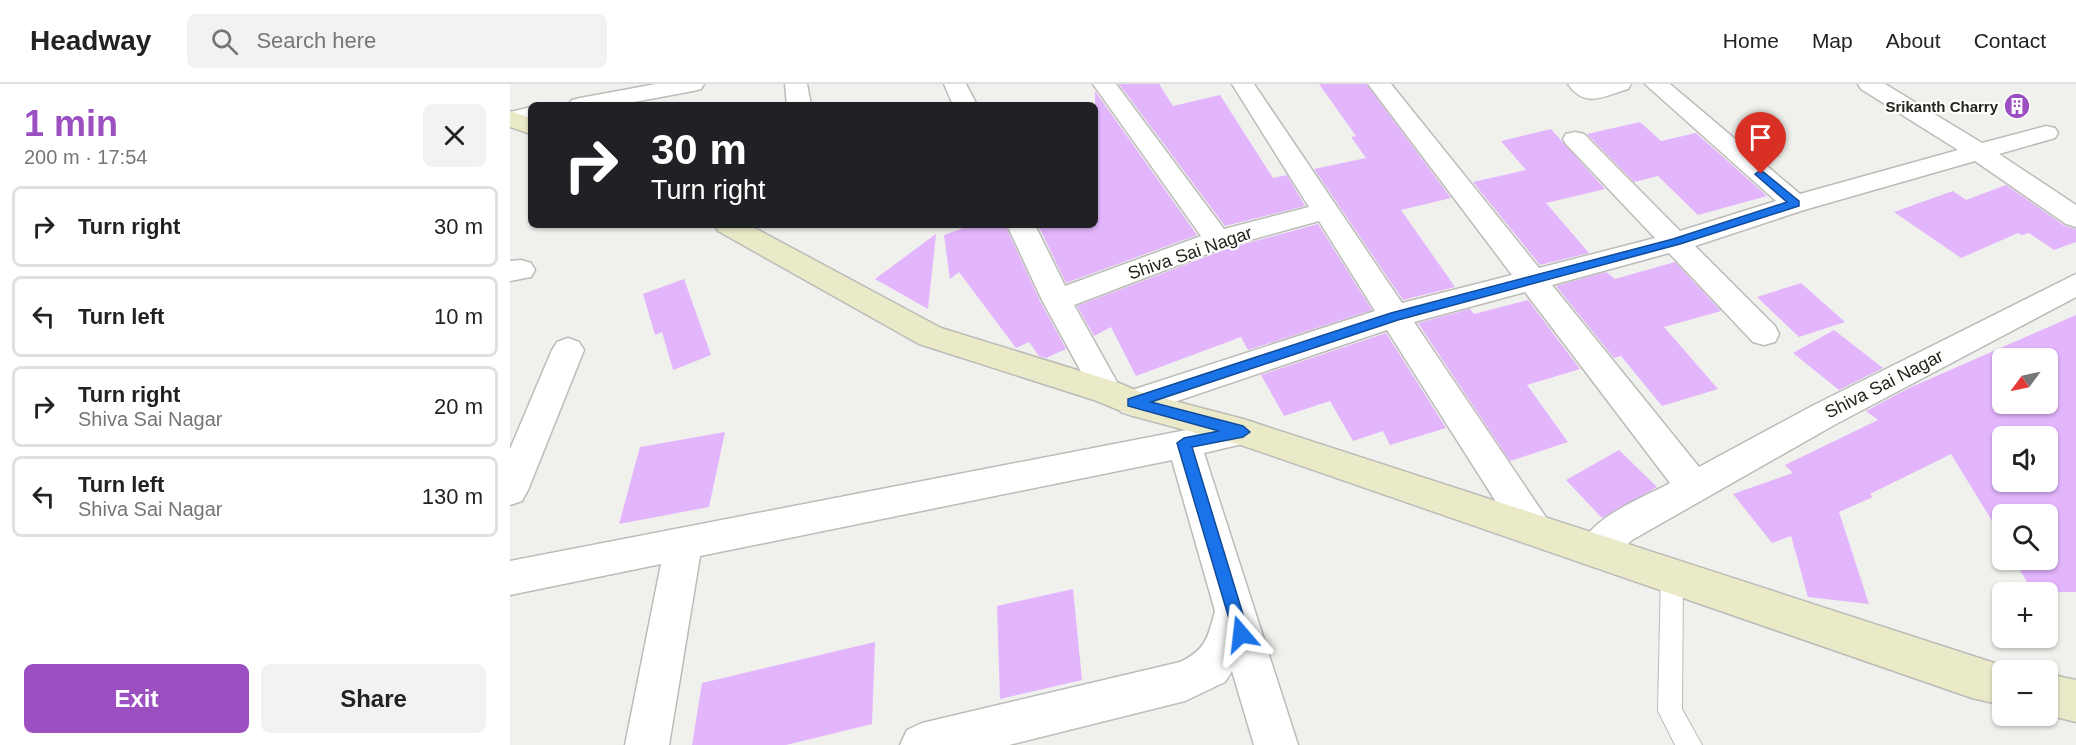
<!DOCTYPE html>
<html lang="en">
<head>
<meta charset="utf-8">
<style>
	body { margin:0; font-family:Helvetica,sans-serif; background:#f2f2f2; color:#222; height:100vh; display:flex; flex-direction:column; font-size:22px; white-space:nowrap }
	* { box-sizing:border-box; margin:0 }
	p { font-size:20px; color:#767676 }
	.icon { flex:none; width:33px; height:33px; fill:none; stroke:currentColor; stroke-width:2; stroke-linecap:round; stroke-linejoin:round }
	.map { position:relative; flex:1; overflow:hidden }
	.panel { display:flex; flex-direction:column; background:#fff; width:510px }
	.panel>* { flex:none }
	.top-card { position:absolute; left:18px; top:18px; width:570px; height:126px; border-radius:9px; box-shadow:0 2px 4px #0004; background:#202124; color:#fff; overflow:hidden }
	.needle { width:39px; rotate:237deg }
	.fabs { position:absolute; left:1482px; top:264px; display:grid; gap:12px }
	.fabs a { display:grid; place-items:center; width:66px; height:66px; border-radius:9px; background:#fff; box-shadow:0 2px 4px #0004; font-size:30px }
	.pin { position:absolute; display:grid; place-items:center; width:51px; height:51px; color:#fff; margin:-62px -26px; border-radius:50% 50% 50% 0; rotate:-45deg; box-shadow:0 0 6px #0007 }
	.pin .icon { rotate:45deg }
	.me { position:absolute; width:66px; margin:-33px; rotate:343deg; stroke-linejoin:round; filter:drop-shadow(0 0 4px #0008) }
	.turn { display:flex; align-items:center; gap:21px; height:126px; padding:0 24px; font-size:27px }
	.turn .icon { width:78px; height:78px; stroke-width:2.5 }
	.turn b { display:block; font-size:42px; line-height:51px }
	.round { display:grid; place-items:center; flex:none; width:63px; height:63px; border-radius:9px; background:#f2f2f2 }
	.headline { display:flex; align-items:center; justify-content:space-between; height:102px; padding:0 24px }
	h1 { font-size:36px; font-weight:700; line-height:45px; color:#9b4fc0 }
	.action { display:flex; gap:12px; margin-top:auto; padding:12px 24px }
	.action a { flex:1; height:69px; border-radius:9px; background:#9b4fc0; color:#fff; font-size:24px; font-weight:700; line-height:69px; text-align:center }
	.action a+a { background:#f2f2f2; color:#222 }
	ul { padding:0; list-style:none }
	li { display:flex; align-items:center; gap:18px; height:81px; margin:0 12px 9px; padding:0 12px; border:3px solid #e0e0e0; border-radius:9px }
	li div { flex:1 }
	li b { display:block; font-size:22px }
	li em { font-style:normal }
	header { display:flex; align-items:center; gap:36px; box-sizing:border-box; height:84px; padding:0 30px; background:#fff; border-bottom:2px solid #e0e0e0 }
	header strong { font-size:28px }
	nav { display:flex; gap:33px; margin-inline-start:auto; font-size:21px }
	.search { width:420px; height:54px; background:#f2f2f2; display:flex; align-items:center; gap:15px; box-sizing:border-box; padding:0 21px; border-radius:9px; color:#767676; font-size:22px }
	main { display:flex; flex:1; min-height:0 }
	.map>svg:first-child { display:block }
	.building { fill:#e3b5fd; fill-rule:evenodd }
	.lines { fill:none; stroke-linecap:round; stroke-linejoin:round }
	.lane-casing { stroke:#bbbbb8; stroke-width:2 }
	.street-casing { stroke:#bbbbb8; stroke-width:3 }
	.secondary-casing { stroke:#bbbbb8; stroke-width:3 }
	.lane { fill:#fff; fill-rule:evenodd }
	.street { fill:#fff; fill-rule:evenodd }
	.secondary { fill:#eae9c8; fill-rule:evenodd }
	.route { fill:#1a73e8; stroke:#114b97; stroke-width:1.5 }
	.labels { text-anchor:middle; dominant-baseline:central; stroke-width:4.5; stroke-linejoin:round; paint-order:stroke }
	.far-poi-label { font-size:15px; font-weight:bold; fill:#242423; stroke:#fefefa; text-anchor:end }
	.street-label { font-size:18px; fill:#242423; stroke:#fefefa }
</style>
</head>
<body>
<header>
<strong>Headway</strong>
<div class="search"><svg class="icon" aria-label="search" viewBox="0 0 24 24"><circle cx="10" cy="10" r="6"/><path d="M15 15l6 6"/></svg>Search here</div>
<nav><a>Home</a><a>Map</a><a>About</a><a>Contact</a></nav>
</header>
<main>
<section class="panel">
<div class="headline"><div><h1>1 min</h1><p>200 m · 17:54</p></div><a class="round"><svg class="icon" aria-label="close" viewBox="0 0 24 24"><path d="M6 6l12 12M18 6L6 18"/></svg></a></div>
<ul>
<li><svg class="icon" aria-label="right" viewBox="0 0 24 24"><path d="M7 20v-9h11M14 6l5 5-5 5"/></svg><div><b>Turn right</b></div><em>30 m</em></li>
<li><svg class="icon" aria-label="left" viewBox="0 0 24 24"><path d="M17 20v-9H6M10 6l-5 5 5 5"/></svg><div><b>Turn left</b></div><em>10 m</em></li>
<li><svg class="icon" aria-label="right" viewBox="0 0 24 24"><path d="M7 20v-9h11M14 6l5 5-5 5"/></svg><div><b>Turn right</b><p>Shiva Sai Nagar</p></div><em>20 m</em></li>
<li><svg class="icon" aria-label="left" viewBox="0 0 24 24"><path d="M17 20v-9H6M10 6l-5 5 5 5"/></svg><div><b>Turn left</b><p>Shiva Sai Nagar</p></div><em>130 m</em></li>
</ul>
<div class="action"><a>Exit</a><a>Share</a></div>
</section>
<div class="map">
<svg width="1566" height="661" viewBox="0 0 1566 661">
	<rect width="100%" height="100%" fill="#f0f1ed"/>
	<g class="building">
		<path d="M609,0H649L663,22L710,11L763,94L777,91L795,122L715,142Z"/>
		<path d="M809,0H856L941,114L891,126L945,203L893,216L804,85L856,74L841,53L846,52Z"/>
		<path d="M585,7L687,151L556,199L528,141H585Z"/>
		<path d="M1130,38L1151,57L1186,49L1257,112L1188,131L1148,92L1124,98L1077,50Z"/>
		<path d="M1041,45L1095,105L1036,119L1079,169L1030,181L963,98L1016,86L991,57Z"/>
		<path d="M1496,101L1555,142L1566,145V158L1544,166L1519,149L1512,151L1508,149L1451,174L1384,128L1443,107L1456,116Z"/>
		<path d="M808,140L862,226L738,266L731,253L626,292L601,243L584,252L567,222L719,164Z"/>
		<path d="M462,141H495L530,217L556,265L536,274L529,272L519,258L506,264L449,188L440,195L434,151Z"/>
		<path d="M426,150L418,225L365,195Z"/>
		<path d="M1165,178L1211,227L1154,243L1208,305L1152,322L1111,272L1104,274L1046,202L1096,188L1105,195Z"/>
		<path d="M174,195L201,271L163,286L152,248L145,251L133,210Z"/>
		<path d="M1291,199L1335,238L1289,253L1247,213Z"/>
		<path d="M1018,216L1070,285L1017,301L1058,358L1000,377L908,239L960,225L964,230Z"/>
		<path d="M1566,231V508H1523L1504,476H1538V430H1492V453L1441,370L1360,410L1363,413L1329,428L1359,520L1298,513L1281,452L1262,459L1223,410L1283,389L1275,381L1368,336L1356,327L1399,304ZM1492,274H1538V320H1492ZM1492,352H1538V398H1492Z"/>
		<path d="M1324,246L1373,284L1329,306L1283,269Z"/>
		<path d="M876,249L936,344L880,361L873,347L843,357L820,317L774,332L751,291Z"/>
		<path d="M215,348L199,423L109,440L130,363Z"/>
		<path d="M1109,366L1147,403L1092,434L1056,396Z"/>
		<path d="M563,505L572,596L490,615L487,522Z"/>
		<path d="M365,558L362,640L276,661H182L192,599Z"/>
	</g>
	<g class="lines">
		<g class="lane-casing">
			<path id="lane" d="M1162,481L1170,484L1173,491L1172,625L1192,661H1165L1148,627L1151,491L1154,484Z"/>
		</g>
		<g class="street-casing">
			<g id="street">
				<path d="M146,0H194L191,5L183,7L108,21H58L62,16L70,14Z"/>
				<path d="M275,0H297L301,21H277Z"/>
				<path d="M434,0H456L467,21H443Z"/>
				<path d="M583,0H606L714,145L799,123L722,0H744L892,219L1002,191L858,0H881L1029,184L1145,154L1056,60L1053,55L1056,50L1065,48L1074,50L1170,147L1266,117L1135,0H1160L1290,110L1448,66L1351,5L1348,0H1375L1472,59L1536,42L1545,44L1548,49L1545,54L1489,70L1566,121V143L1556,140L1465,77L1294,126L1185,162L1265,242L1269,250L1265,258L1254,261L1243,258L1159,169L1042,201L1189,383L1302,322L1566,190V213L1326,340L1122,456L1100,477L1087,481L1074,477L1068,465C1084,431 1129,416 1160,399L1015,208L904,238L1035,432L1040,443L1035,454L1022,459L1009,454L877,246L623,332L611,328L608,317L598,320L587,317L532,216L497,141H525L555,202L691,152ZM809,137L865,227L613,309L564,221L718,162Z"/>
				<path d="M1058,0H1121L1118,5C1094,12 1075,25 1058,0Z"/>
				<path d="M21,23V38L0,43V28Z"/>
				<path d="M11,176L21,179L25,186L21,193L0,197V177Z"/>
				<path d="M58,254L69,258L74,266L18,406L12,417L0,421V365L42,266L47,258Z"/>
				<path d="M733,335L745,339L750,348L745,357L694,369L788,661H744L722,587L715,598L675,617L499,661H390L397,646L412,639L670,578C696,566 698,553 705,527L662,376L190,472L159,661H115L151,480L0,511V477Z"/>
			</g>
		</g>
		<g class="secondary-casing">
			<g id="secondary">
				<path d="M0,27L21,34V50L0,43Z"/>
				<path d="M204,141H239L431,244L609,299L630,308L733,335L1506,586H1492V621L1462,614L731,361L623,332L587,317L409,260L208,147Z"/>
				<path d="M1538,590L1566,596V638L1538,631Z"/>
			</g>
		</g>
		<use href="#lane" class="lane"/>
		<use href="#street" class="street"/>
		<use href="#secondary" class="secondary"/>
	</g>
	<path class="route" d="M1251,86L1289,117V122L1170,160L888,236L641,318L733,342L740,348L733,353L682,363L739,550L736,555L731,557L725,555L667,359L674,354L709,347L618,322V315L881,229L1163,155L1277,118L1247,92L1245,90Z"/>
	<defs>
		<g id="building-disc" transform="scale(1.35)"><circle r="9.5" fill="#9b4fc0" stroke="#fefefa"/><path d="M-4-6H4V6H1V3H-1V6H-4ZM-2.5-4.3h1.7v1.8h-1.7ZM.8-4.3h1.7v1.8H.8ZM-2.5-1h1.7V.8h-1.7ZM.8-1h1.7V.8H.8Z" fill="#fff"/></g>
	</defs>
	<g fill-rule="evenodd">
		<use href="#building-disc" x="1507" y="22"/>
	</g>
	<g class="labels">
		<g class="far-poi-label">
			<text x="1488" y="22">Srikanth Charry</text>
		</g>
		<g class="street-label">
			<text transform="translate(680 169) rotate(-19)">Shiva Sai Nagar</text>
			<text transform="translate(1374 300) rotate(-27)">Shiva Sai Nagar</text>
		</g>
	</g>
</svg>
<div class="fabs">
<a><svg class="needle" viewBox="-14 -14 28 28"><path d="M0-13l5 13h-10z" fill="#e53935"/><path d="M0 13l5-13h-10z" fill="#767676"/></svg></a>
<a><svg class="icon" aria-label="sound" viewBox="0 0 24 24"><path d="M4 9h4l5-4v14l-5-4H4zM17 9q2 3 0 6"/></svg></a>
<a><svg class="icon" aria-label="search" viewBox="0 0 24 24"><circle cx="10" cy="10" r="6"/><path d="M15 15l6 6"/></svg></a>
<a>+</a>
<a>−</a>
</div>
<div class="pin" style="left:1251px;top:90px;background:#d93025"><svg class="icon" aria-label="arrive" viewBox="0 0 24 24"><path d="M6 21V4h12l-3 4 3 4H6"/></svg></div>
<svg class="me" style="left:731px;top:550px" viewBox="-20 -20 40 40"><path d="M0-17L14 15 0 8-14 15z" fill="#1a73e8" stroke="#fff" stroke-width="4"/></svg>
<div class="top-card">
<div class="turn"><svg class="icon" aria-label="right" viewBox="0 0 24 24"><path d="M7 20v-9h11M14 6l5 5-5 5"/></svg><div><b>30 m</b>Turn right</div></div>
</div>
</div>
</main>
</body>
</html>
